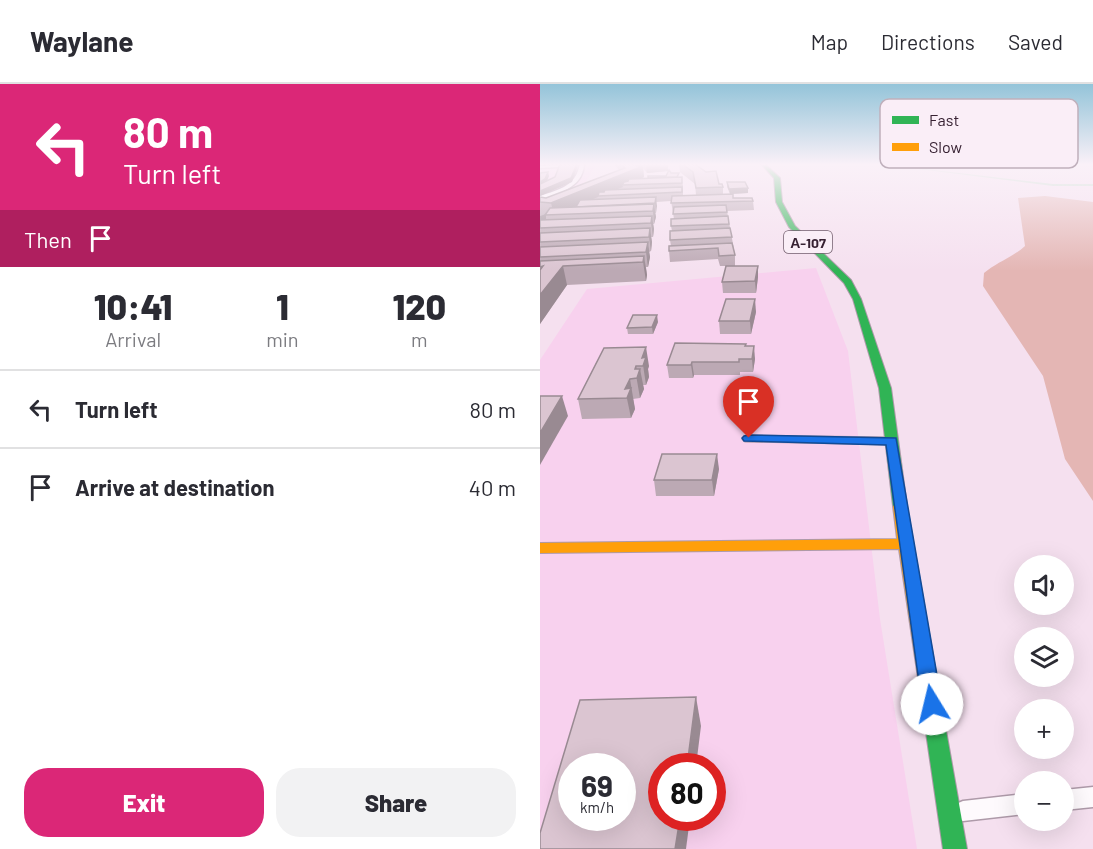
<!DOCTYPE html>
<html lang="en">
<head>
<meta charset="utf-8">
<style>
	body { margin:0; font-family:Barlow,sans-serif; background:#f2f2f3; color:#2b2b33; height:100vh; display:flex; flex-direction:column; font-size:22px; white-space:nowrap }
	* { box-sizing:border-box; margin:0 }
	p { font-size:20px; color:#7c7c81 }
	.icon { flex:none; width:33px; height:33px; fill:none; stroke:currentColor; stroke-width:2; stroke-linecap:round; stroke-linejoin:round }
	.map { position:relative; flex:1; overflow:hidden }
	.sheet { display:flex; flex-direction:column; background:#fff; width:540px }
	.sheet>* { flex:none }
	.top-card { background:#db2777; color:#fff; overflow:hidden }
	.buttons { position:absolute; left:474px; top:471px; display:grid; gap:12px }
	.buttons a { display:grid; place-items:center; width:60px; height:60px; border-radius:50%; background:#fff; box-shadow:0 6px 24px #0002; font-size:30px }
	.speed { position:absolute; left:18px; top:669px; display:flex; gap:12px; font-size:30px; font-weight:700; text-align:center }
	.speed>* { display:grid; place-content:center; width:78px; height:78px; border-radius:50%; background:#fff; box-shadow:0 6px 24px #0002; line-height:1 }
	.speed small { font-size:15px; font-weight:400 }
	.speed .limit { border:9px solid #d22; background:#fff; color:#111 }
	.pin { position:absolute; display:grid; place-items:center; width:51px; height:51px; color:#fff; margin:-62px -26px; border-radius:50% 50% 50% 0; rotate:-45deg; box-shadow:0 0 6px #0007 }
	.pin .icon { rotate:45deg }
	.me { position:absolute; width:66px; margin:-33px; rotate:351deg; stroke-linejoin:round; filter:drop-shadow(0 0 4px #0008) }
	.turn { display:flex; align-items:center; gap:21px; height:126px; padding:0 24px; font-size:27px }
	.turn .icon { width:78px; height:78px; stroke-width:2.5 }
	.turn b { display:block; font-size:42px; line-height:51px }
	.then { display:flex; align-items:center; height:57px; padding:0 24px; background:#0003; gap:12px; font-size:22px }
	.eta { display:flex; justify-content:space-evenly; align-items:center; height:102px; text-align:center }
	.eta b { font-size:36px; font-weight:800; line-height:42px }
	.button { display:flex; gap:12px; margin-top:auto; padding:12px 24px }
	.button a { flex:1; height:69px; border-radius:24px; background:#db2777; color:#fff; font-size:24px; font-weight:800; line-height:69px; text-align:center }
	.button a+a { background:#f2f2f3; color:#2b2b33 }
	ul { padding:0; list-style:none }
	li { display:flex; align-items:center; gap:18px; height:78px; padding:0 24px; border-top:2px solid #e1e1e2 }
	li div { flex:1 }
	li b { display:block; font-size:22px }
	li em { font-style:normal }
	header { display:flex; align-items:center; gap:36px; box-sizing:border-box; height:84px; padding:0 30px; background:#fff; border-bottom:2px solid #e1e1e2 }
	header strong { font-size:28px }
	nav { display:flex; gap:33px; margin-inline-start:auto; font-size:21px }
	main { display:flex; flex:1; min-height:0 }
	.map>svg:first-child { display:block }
	.built { fill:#f8d1ee; fill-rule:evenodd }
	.forest { fill:#e4b6b4 }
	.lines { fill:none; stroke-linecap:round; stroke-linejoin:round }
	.stream { fill:#b6dbc2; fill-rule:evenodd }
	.lane-casing { stroke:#ae9aa9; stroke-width:3 }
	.fast-casing { stroke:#ae9aa9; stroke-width:2 }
	.slow-casing { stroke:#ae9aa9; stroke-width:2 }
	.lane { fill:#fefafd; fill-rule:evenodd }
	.fast { fill:#30b455; fill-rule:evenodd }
	.slow { fill:#ff9f0a; fill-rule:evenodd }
	.wall { fill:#bca9b4 }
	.shaded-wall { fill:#998a92 }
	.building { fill:#dbc5d1; stroke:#998a92; stroke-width:1.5; fill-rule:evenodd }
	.route { fill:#1a73e8; stroke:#114b97; stroke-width:1.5 }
	.labels { text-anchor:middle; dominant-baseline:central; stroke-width:4.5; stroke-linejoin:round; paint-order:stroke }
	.shield { fill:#faeef7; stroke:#725e6d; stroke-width:1.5 }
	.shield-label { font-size:14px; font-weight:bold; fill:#372132 }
	.key { fill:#faeef7; stroke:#c0b0bc; stroke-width:1.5 }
	.key-label { font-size:16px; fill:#372132 }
</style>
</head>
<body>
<header>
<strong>Waylane</strong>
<nav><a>Map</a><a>Directions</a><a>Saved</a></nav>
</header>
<main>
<section class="sheet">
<div class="top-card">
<div class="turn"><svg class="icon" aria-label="left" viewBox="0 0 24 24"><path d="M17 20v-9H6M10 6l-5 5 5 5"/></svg><div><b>80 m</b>Turn left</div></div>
<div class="then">Then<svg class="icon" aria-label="arrive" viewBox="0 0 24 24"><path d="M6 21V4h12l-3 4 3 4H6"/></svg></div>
</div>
<div class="eta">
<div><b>10:41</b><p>Arrival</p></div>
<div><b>1</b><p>min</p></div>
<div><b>120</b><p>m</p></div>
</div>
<ul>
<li><svg class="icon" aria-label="left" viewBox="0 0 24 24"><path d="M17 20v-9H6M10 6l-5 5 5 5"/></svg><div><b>Turn left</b></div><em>80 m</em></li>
<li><svg class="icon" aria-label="arrive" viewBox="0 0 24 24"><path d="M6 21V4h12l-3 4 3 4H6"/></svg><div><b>Arrive at destination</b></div><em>40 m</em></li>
</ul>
<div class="button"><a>Exit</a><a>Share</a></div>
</section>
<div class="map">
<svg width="553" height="765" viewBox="0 0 553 765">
	<rect width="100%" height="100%" fill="#f5e0ef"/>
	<g class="built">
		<path d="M0,80H57L43,102L0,119Z"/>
		<path d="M276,184L308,267L340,535L377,765H0V276L47,205ZM32,682H82V734H32ZM122,682H172V734H122Z"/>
	</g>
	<path class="forest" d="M505,112L553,118V417L525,375L503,292L443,202L444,189C457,178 473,173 485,162L478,114Z"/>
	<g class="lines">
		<path class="stream" d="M339,80H343L513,100H553V102H513Z"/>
		<g class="lane-casing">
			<g id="lane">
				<path d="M37,80L35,82L0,84V82Z"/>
				<path d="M40,80L44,81C42,104 19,109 0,116V112C20,105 35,103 40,80Z"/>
				<path d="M209,352L351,354L357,357L351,360L205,357L203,355Z"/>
				<path d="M553,703V723L524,726V706Z"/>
				<path d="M484,710V730L423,737L416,734L413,727L416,720L423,717Z"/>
			</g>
		</g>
		<g class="fast-casing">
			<g id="fast">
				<path d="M221,80H225L240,94L242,118L255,142L311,196L321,215L351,304L367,422L365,425L360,427L353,422L339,304L313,215L304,199L249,143L236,118L234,94Z"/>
				<path d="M394,626L401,628L404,635L427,765H403L384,635L387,628Z"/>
			</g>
		</g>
		<g class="slow-casing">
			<path id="slow" d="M360,417L367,422L404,635L401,642L394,644L387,642L384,635L359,465L0,469V459L357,455L353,422Z"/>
		</g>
		<use href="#lane" class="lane"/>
		<use href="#fast" class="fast"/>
		<use href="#slow" class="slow"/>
	</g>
	<g class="wall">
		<path d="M74,80H94L97,82H101L99,80H128V87L107,89L103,84L104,93L102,95L126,92L131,89L139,93L143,101V111H156L155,100L140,88L139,80H155L183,103V110H190L187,103V98L208,109L190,110L193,114L213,117L214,126L187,127L195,171V182H218V193L216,209H183L182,198L186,182H180L178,175L130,178L129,167L131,162L130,156L132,147L131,142L134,135L131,117L116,118V129H115L116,133L114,140H113L114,145L113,153H111L112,158L111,167L109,168L110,173L108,183H106L107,191L106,197L27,201L0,240V113L6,114L79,86Z"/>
		<path d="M216,228L211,250H180L179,237Z"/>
		<path d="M118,238L113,250H88L87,244Z"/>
		<path d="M206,262L215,275L213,288H200V291H154L153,294H129L127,281Z"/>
		<path d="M64,264L109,282L108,285L109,293L106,301H103L104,305L100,314L93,315L95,325L91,334L42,335L38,315Z"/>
		<path d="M179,385L174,412H116L114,396Z"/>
	</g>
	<g class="shaded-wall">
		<path d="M37,80H38V82L32,98L0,112V107Z"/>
		<path d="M106,80H128V87L107,89Z"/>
		<path d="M103,82L104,93L87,101H82L83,103L62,111L58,112V113L16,131H14L11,119Z"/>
		<path d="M8,88L9,92L6,100L0,102V98Z"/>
		<path d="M208,104V109L190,110L189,105Z"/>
		<path d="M116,113L117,122L116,129L115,119Z"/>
		<path d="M114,120L116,133L114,140L113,127Z"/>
		<path d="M6,130V135L0,138V132Z"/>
		<path d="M112,132L114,145L113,153L111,139Z"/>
		<path d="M110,144L112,158L111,167L109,153Z"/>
		<path d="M108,158L110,173L108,183L106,168Z"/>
		<path d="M104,172L107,191L106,197L103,178Z"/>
		<path d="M23,182L27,201L0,240V211Z"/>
		<path d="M218,182V193L216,209L215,197Z"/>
		<path d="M215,215L216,228L211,250L210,237Z"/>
		<path d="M117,231L118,238L113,250L112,243Z"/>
		<path d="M214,262L215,275L213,288L212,275Z"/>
		<path d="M106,263L109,282L108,285L109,293L106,301L102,274Z"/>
		<path d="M152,278L154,291L153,294L151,281Z"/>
		<path d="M96,282L98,292L100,285L104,305L100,314L95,285Z"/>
		<path d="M90,295L95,325L91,334L85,305Z"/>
		<path d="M22,312L28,332L0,381V349Z"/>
		<path d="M177,370L179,385L174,412L172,396Z"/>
		<path d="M156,613L161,642L156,682H147Z"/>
		<path d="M140,734H150L146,765H135Z"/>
	</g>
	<g class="building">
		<path d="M20,80H37L31,94L0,107V100L15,93Z"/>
		<path d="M81,80H94L97,82H103L11,119L0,118V113L6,114L85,84Z"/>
		<path d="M142,80H155L166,88L176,87L179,100H182L183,103L156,104L153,88Z"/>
		<path d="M129,86L131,89H139L137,93L108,94V92H126Z"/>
		<path d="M8,88L5,95L0,98V89Z"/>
		<path d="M142,93V99L82,101L84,98L88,97L89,95Z"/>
		<path d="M187,98H205L208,104L189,105Z"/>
		<path d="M142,103V108L58,112L59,108H64L65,106Z"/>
		<path d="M193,110V114H212L213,117L131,119L132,112Z"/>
		<path d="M116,113L115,119L36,123L40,116Z"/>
		<path d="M114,120L113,127L5,131L10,124Z"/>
		<path d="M186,121L187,128L133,130L134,123Z"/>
		<path d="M112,132L111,139L0,144V136Z"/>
		<path d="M188,132L189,140L131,142V135Z"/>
		<path d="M110,144L109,153L0,158V149Z"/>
		<path d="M190,144L192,153L130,156V147Z"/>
		<path d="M108,158L106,168L0,173V163Z"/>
		<path d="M192,159L195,171L179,172L178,164L129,167V162Z"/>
		<path d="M104,172L103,178L23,182L0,211V186L3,182L0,183V177Z"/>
		<path d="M186,182H218L215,197L182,198Z"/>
		<path d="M186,215H215L210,237H179Z"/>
		<path d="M93,231H117L112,243L87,244Z"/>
		<path d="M135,259L206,260L205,262H214L212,275H199V278H152L151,281H127Z"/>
		<path d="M106,263L102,274L106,273L103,282H96L95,285H100L97,294L90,295L85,305L91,304L87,314L38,315L64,264Z"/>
		<path d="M0,312H22L0,349Z"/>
		<path d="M122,370H177L172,396H114Z"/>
		<path d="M156,613L147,682H122V734H140L135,765H0V749L40,616ZM32,682H82V734H32Z"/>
	</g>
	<linearGradient id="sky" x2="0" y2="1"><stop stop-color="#94c4d9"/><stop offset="0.43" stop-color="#faf1f8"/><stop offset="1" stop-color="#faf1f8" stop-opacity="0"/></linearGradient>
	<rect width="553" height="187" fill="url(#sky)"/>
	<path class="route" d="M209,351L356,354L402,620L399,626L392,629L385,626L382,620L346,361L204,357L202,354L204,352Z"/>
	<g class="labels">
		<rect class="shield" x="244" y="147" width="48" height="22" rx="4.5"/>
		<g class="shield-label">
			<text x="268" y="158">А-107</text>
		</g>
	</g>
	<rect x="340" y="15" width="198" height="69" rx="9" class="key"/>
	<rect x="352" y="32" width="27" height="8" fill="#30b455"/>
	<rect x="352" y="59" width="27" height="8" fill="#ff9f0a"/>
	<g class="key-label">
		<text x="389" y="42">Fast</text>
		<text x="389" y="69">Slow</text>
	</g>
</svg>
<div class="buttons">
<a><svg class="icon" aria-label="sound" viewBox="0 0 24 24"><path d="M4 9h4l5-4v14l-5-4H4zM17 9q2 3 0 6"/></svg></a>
<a><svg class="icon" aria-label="layers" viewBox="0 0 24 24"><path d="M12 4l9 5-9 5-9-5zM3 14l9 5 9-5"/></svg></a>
<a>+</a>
<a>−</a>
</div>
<div class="speed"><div>69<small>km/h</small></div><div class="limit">80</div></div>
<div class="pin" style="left:209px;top:354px;background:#d93025"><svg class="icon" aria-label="arrive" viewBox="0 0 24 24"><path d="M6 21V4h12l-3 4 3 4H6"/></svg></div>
<svg class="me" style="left:392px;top:620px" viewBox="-20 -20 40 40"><circle r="19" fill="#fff"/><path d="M0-13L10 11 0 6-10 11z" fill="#1a73e8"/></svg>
</div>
</main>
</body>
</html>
